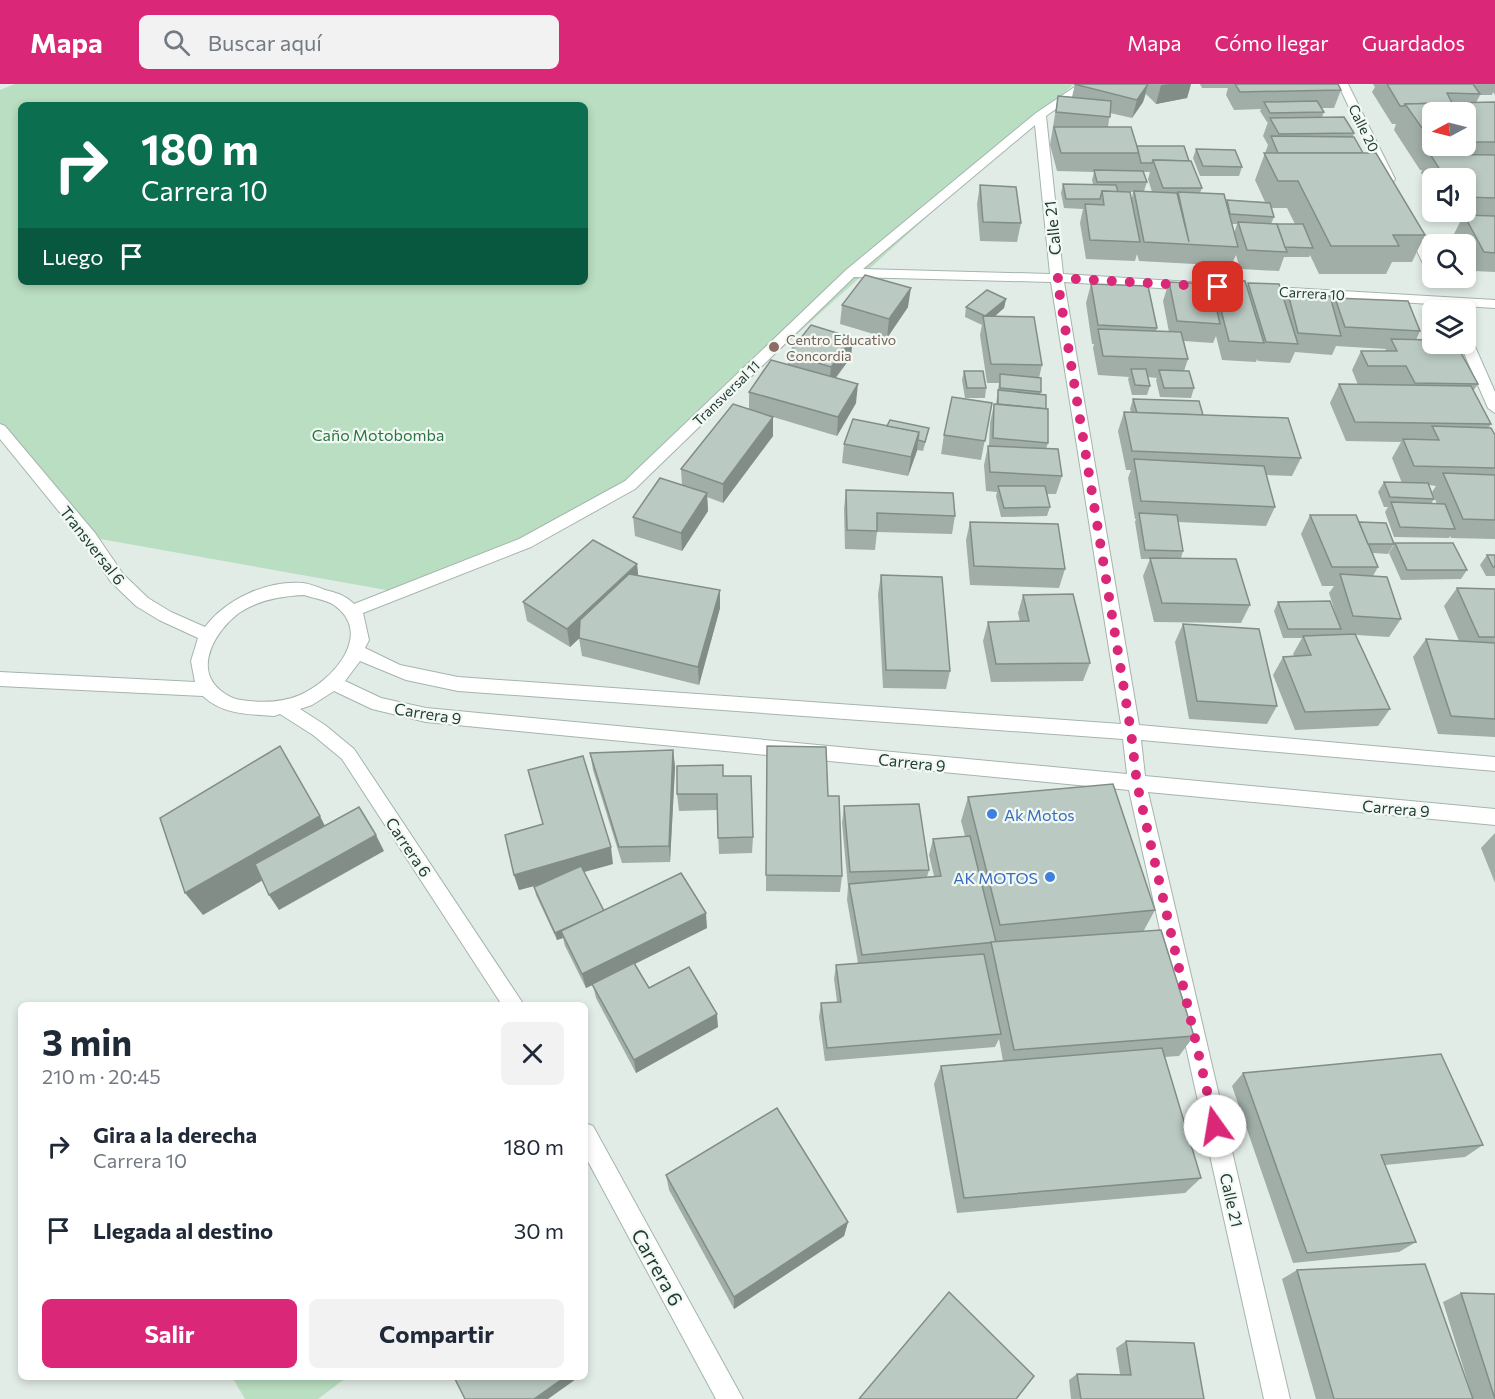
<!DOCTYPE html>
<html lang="es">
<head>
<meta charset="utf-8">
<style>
	body { margin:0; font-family:Commissioner,sans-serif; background:#f2f2f3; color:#1f2937; height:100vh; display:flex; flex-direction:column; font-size:22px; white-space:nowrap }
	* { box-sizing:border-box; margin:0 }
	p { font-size:20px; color:#747a83 }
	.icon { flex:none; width:33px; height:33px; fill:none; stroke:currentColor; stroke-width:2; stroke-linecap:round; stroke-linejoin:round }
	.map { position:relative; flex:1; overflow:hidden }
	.drawer { position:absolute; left:18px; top:918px; width:570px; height:378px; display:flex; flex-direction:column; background:#fff; border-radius:9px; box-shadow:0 3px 9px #0003 }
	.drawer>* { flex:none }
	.top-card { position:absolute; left:18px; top:18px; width:570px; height:183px; border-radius:9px; box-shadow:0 3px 9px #0003; background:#0b6e4f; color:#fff; overflow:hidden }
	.needle { width:39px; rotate:263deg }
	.tools { position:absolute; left:1422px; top:18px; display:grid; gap:12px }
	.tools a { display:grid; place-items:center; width:54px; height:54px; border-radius:9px; background:#fff; box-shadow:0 3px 9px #0003; font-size:30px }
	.pin { position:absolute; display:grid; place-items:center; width:51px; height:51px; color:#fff; margin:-26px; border-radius:12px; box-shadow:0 3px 9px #0006 }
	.me { position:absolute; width:66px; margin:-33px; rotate:347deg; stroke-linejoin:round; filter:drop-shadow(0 0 4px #0008) }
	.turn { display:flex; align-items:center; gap:21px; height:126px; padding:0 24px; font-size:27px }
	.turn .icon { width:78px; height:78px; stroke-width:2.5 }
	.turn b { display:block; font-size:42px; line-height:51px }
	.then { display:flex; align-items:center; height:57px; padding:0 24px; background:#0003; gap:12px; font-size:22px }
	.round { display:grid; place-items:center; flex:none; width:63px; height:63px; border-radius:9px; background:#f2f2f3 }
	.head { display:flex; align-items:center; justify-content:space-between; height:102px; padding:0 24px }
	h1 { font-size:36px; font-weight:700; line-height:45px }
	.action { display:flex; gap:12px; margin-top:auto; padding:12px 24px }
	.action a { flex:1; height:69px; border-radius:9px; background:#db2777; color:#fff; font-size:24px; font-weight:700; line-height:69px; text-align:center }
	.action a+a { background:#f2f2f3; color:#1f2937 }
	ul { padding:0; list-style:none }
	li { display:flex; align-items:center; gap:18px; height:84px; padding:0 24px }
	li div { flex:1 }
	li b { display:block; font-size:22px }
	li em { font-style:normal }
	header { display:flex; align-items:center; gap:36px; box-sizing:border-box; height:84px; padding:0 30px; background:#db2777; color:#fff }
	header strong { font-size:28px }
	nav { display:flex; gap:33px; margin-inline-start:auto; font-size:21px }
	.search { width:420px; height:54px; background:#f2f2f3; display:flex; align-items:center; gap:15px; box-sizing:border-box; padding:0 21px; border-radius:9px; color:#747a83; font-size:22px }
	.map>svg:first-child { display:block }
	.green { fill:#badec1; fill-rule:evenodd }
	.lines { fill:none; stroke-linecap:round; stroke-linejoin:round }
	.minor-casing { stroke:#a5b4ae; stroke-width:2 }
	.minor { fill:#fff; fill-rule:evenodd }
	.wall { fill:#a0aea7; fill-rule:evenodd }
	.shaded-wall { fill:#828d88 }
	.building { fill:#bacac2; stroke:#828d88; stroke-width:1.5 }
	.route { stroke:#db2777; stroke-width:10; stroke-dasharray:0 18 }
	.education-dot { fill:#8d6e63; stroke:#f2f9f5; stroke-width:2 }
	.shop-dot { fill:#3f7fe0; stroke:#f2f9f5; stroke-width:2 }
	.labels { text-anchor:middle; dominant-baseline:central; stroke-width:4.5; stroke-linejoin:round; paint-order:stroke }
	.far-street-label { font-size:14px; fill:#223d34; stroke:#f2f9f5 }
	.far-education-label { font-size:14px; fill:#785e54; stroke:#f2f9f5; text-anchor:start }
	.street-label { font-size:16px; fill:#223d34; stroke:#f2f9f5 }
	.park-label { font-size:16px; fill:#2b7543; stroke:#f2f9f5 }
	.shop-label { font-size:16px; fill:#366cbe; stroke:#f2f9f5; text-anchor:start }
	.near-street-label { font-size:20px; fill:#223d34; stroke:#f2f9f5 }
</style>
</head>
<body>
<header>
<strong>Mapa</strong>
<div class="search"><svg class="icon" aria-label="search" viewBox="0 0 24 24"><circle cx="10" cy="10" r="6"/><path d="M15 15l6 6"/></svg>Buscar aquí</div>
<nav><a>Mapa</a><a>Cómo llegar</a><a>Guardados</a></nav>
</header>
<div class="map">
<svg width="1495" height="1315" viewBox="0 0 1495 1315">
	<rect width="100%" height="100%" fill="#e2ece7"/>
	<g class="green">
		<path d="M15,0H1074L630,401L403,509L89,453L0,353V6ZM21,21H585V198H21Z"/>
		<path d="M232,1293H347L318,1315H245Z"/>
	</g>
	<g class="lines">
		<g class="minor-casing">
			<g id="minor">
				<path d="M1079,0H1091L1046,32L1063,190L1191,198L1198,202L1191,206L1064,198L1139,641L1495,673V687L1141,656L1145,692L1495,725V741L1148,708L1290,1315H1264L1129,706L426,638L372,625L334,607L312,621L300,625L325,641L354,665L524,921H502L342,675L313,651L280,630L274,632C249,630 223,631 203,612L0,602V588L195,598L191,577L198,554L159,536L136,522L111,498L83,457L0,355V340L5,342L95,449L123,490L148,514L171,528L205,543C226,515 267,496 303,499C310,500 318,503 325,506C337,509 345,511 354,520L519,455L625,397L846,186L1036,29ZM1035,41L1050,190L863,185ZM854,193L1051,198L1121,640L458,593L400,581L365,564L369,556L363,529L531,463L635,405ZM304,511C313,514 327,516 334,521C375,550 332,597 300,611C281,619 261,619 241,616C233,615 226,611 220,606C193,584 216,546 239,529C258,516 281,512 304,511ZM360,577L406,596L458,607L1123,655L1127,690L426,624L381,614L345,597Z"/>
				<path d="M1338,0H1348L1395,95L1393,98H1385L1383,95Z"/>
				<path d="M1410,135L1416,139L1432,173V190L1426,186L1404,139Z"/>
				<path d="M1257,202L1495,216V224L1252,209L1250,206L1252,203Z"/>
				<path d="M1466,254L1473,258L1495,308V329L1488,324L1460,260H1466Z"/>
				<path d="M585,1039L593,1042L743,1315H716L585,1072Z"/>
			</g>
		</g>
		<use href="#minor" class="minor"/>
	</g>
	<g class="wall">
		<path d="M1075,0H1191L1187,14L1156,20L1146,10L1143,18L1132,34L1110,29L1108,43L1137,62L1189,77L1202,104L1200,109L1226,118L1227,116L1265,118L1255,96L1268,61L1263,52L1268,38H1267L1260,27L1261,25L1234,26L1226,11L1228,4H1202L1200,0H1338L1341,6L1334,24H1322L1324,28L1322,33L1354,49L1353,53L1363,69L1425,151L1412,178H1392L1386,190H1319L1310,171L1309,173H1284L1279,187L1240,185L1236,171L1231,182L1139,177L1137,170L1135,177L1086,175L1080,139L1083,125L1064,124L1061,109L1063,100H1093L1092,96L1094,88L1057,87L1050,61L1058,12L1072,13ZM1143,88H1150L1148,95L1152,108L1144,107L1147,98ZM1118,107L1133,108L1132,114ZM1271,124H1287L1295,140H1271L1274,133ZM1232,140H1237L1234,149Z"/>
		<path d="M1373,0H1495V11L1493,8L1492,11H1480L1476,19L1495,18V188L1474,187L1466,172V160H1460L1454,150L1463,132H1447L1444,128H1466V94H1432V108L1421,89L1422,86H1420L1394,46L1396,40H1392L1372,8L1375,3ZM1432,28H1466V62H1432Z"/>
		<path d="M1196,65L1242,83L1239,92H1200L1193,74Z"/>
		<path d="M980,101L1021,139L1017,158L980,157L977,120Z"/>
		<path d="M1213,195L1247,202L1248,199L1284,217L1288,209L1332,220L1335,214L1420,247L1416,256L1478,300L1473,307L1491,340L1489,343L1495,351V455L1451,454L1450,452L1449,454L1394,453L1385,428L1388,423H1384L1378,408L1384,398L1402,399L1392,374L1401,358L1346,357L1330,319L1339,300L1358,301L1352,286L1361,267H1385L1386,265L1336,262L1332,271L1295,268L1290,279L1258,277L1257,275L1256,278L1222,276L1216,252L1213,259L1184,257L1188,275L1184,287L1194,304L1191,314L1160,313L1156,296L1157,294L1148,293L1150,302L1147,311H1132L1128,295L1129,293L1098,291L1093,264L1094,260H1092L1086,219L1091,200L1157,244L1156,247L1169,248L1163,217L1169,198L1211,201ZM1429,401L1436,402L1432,408L1437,420H1431L1434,415Z"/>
		<path d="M1006,215L1004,224L995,232L1042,281L1039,294L1041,308L1040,310L1046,325L1048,359L1046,365L1062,392L1056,410H1047L1050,423L1047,432L1001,433L996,412L997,408L986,407L984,381L988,362H989L990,339L994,320H996L999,299H987L980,251L982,241L965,233L966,223Z"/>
		<path d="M842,221L908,223L887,254L840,240Z"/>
		<path d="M788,270L851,273L836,294L856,319L837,352L773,333V352L723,419L707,413L708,427L682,467L635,452L633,433L682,401L681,385L749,325V308L788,280Z"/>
		<path d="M964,287L986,304L985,314H965L962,296Z"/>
		<path d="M1133,315L1203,331L1301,374L1292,392L1266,391L1275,423L1266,442L1178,438L1183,467L1181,474L1250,521L1241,539L1154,538L1143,492L1150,475H1141L1135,438L1136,435H1135L1128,394L1131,386H1126L1118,347L1124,328H1131L1130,325Z"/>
		<path d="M992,319L981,376L941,370L944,351Z"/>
		<path d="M927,353L923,367L917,366L908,392L842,379L844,360Z"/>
		<path d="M846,406L955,432L952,450L877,448L875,466L845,465L844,425Z"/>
		<path d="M1310,431L1359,438L1394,460L1388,470L1373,469L1378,483L1373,492L1401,535L1389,553L1356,551L1390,625L1378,642L1295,646L1273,591L1283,573L1294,572L1293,570L1302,554H1283L1274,527L1278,518L1336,531L1329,509L1334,502H1322L1301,450Z"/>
		<path d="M970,438L1065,485L1059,504L970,501L966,456Z"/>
		<path d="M1395,459L1467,486L1461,495L1401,496L1389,469Z"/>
		<path d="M1487,471H1495V492H1486L1480,481Z"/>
		<path d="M637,480L638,492L720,506V524L699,601L582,572L579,554L570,563L527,537L523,518Z"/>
		<path d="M881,491L950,587L946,605L883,604L878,510Z"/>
		<path d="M1457,504L1495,505V653L1438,650L1413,573L1426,555L1459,557L1444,522Z"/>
		<path d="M1023,511L1090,579L1083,597L991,598L983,557L988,538H1020L1018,529Z"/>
		<path d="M1183,540L1277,622L1267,640L1189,635L1175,558Z"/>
		<path d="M767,662L828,712L842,792L840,808L766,807Z"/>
		<path d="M673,666L675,683L670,778L622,779L593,686L590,669Z"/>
		<path d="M723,692L753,753L752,769L719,770L717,726L679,727L677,710Z"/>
		<path d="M968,713L1155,826L1143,848L1194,952L1179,972L1164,973L1201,1094L1185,1109L957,1129L934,1000L941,982L1003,977L999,955L995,963L825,977L819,933L821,919L837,918L834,895L836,881L858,879L847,816L848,803L842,739L844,722L929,786L927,793L934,792L929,771L933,755L965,752L961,737Z"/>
		<path d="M1495,749V799L1481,764Z"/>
		<path d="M613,780L584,788L604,827L707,844L635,880L649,904L718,943L636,989L596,914L593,901L586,904L565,862L563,854L557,856L536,811L534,803L539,801L519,806L514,791Z"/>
		<path d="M1243,989L1483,1061L1465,1073L1385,1081L1416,1158L1399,1168L1293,1179L1232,1002Z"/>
		<path d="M666,1091L848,1138L844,1152L734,1225L669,1106Z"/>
		<path d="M1297,1186L1473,1315H1316L1282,1195Z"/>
		<path d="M1461,1209L1495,1315H1473L1443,1218Z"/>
		<path d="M1126,1257L1204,1315H1071L1069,1296L1077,1290H1120L1116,1264Z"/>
	</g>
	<g class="shaded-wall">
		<path d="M1148,0L1143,18L1132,34L1137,16Z"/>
		<path d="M1169,0H1191L1187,14L1156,20L1161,1Z"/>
		<path d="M911,204L908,223L887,254L889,235Z"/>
		<path d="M1006,215L1004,224L985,241V232Z"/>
		<path d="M853,254L851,273L829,302L831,283Z"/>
		<path d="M858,300L856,319L837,352L838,333Z"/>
		<path d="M773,333V352L723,419V400Z"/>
		<path d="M919,348L917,367L908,392L911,373Z"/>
		<path d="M707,409L708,427L682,467L681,449Z"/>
		<path d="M637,480L639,499L570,563L567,545Z"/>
		<path d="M720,506V524L699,601L698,583Z"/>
		<path d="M673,666L675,683L670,778L669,762Z"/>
		<path d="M320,732L332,756L203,831L185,809Z"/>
		<path d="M376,751L384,767L279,826L269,811Z"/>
		<path d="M611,763L613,780L519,806L514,791Z"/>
		<path d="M604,827L561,847L563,854L557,856L555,849Z"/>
		<path d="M706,829L707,844L586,904L582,890Z"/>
		<path d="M717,930L718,943L636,989L634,976Z"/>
		<path d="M848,1138L844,1152L734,1225V1213Z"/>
		<path d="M565,1293H579L548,1315H534Z"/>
	</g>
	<g class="building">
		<path d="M1074,0H1148L1137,16Z"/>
		<path d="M1235,0H1338L1341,6L1240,8Z"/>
		<path d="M1387,0H1473L1480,10L1447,9L1452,19L1405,20L1404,22H1400Z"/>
		<path d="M1058,12L1111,17L1110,33L1056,28Z"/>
		<path d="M1317,17L1324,28L1270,29L1264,18Z"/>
		<path d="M1495,18V58H1466V28H1432V58L1405,20Z"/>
		<path d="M1344,33L1354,49L1279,50L1270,34Z"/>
		<path d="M1054,43H1131L1139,69H1061Z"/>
		<path d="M1271,52L1354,53L1363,69H1278Z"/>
		<path d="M1137,62H1184L1189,77L1153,76L1152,79H1141Z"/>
		<path d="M1196,65L1235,66L1242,83L1203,82Z"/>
		<path d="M1264,69H1376L1425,151H1393L1399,162H1331L1298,97H1278Z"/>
		<path d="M1430,70L1495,71V114L1466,113V94H1445Z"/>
		<path d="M1153,76L1191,77L1202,104H1163Z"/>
		<path d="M1094,86L1143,87L1147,98H1097Z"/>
		<path d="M1063,100L1116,101L1118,108L1102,107L1100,115H1066Z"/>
		<path d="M980,101L1016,103L1021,139L983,138Z"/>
		<path d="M1102,107L1130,108L1140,158L1090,156L1085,120L1104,121Z"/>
		<path d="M1134,107L1177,109L1189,158L1178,108L1224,110L1238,163L1144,158Z"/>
		<path d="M1227,116L1270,119L1274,133L1230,130Z"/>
		<path d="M1464,131L1495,132V169L1484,168Z"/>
		<path d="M1238,138L1277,140L1287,168L1247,166Z"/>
		<path d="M1276,140H1303L1313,164L1285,163L1277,140Z"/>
		<path d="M865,191L911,204L889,235L842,221Z"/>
		<path d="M1213,195L1245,197L1264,259L1229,257Z"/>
		<path d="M1169,198L1211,200L1220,240L1177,237Z"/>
		<path d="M1248,199L1279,200L1298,260L1266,258Z"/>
		<path d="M1091,200L1148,202L1157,244L1098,241Z"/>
		<path d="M987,206L1006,215L985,232L966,223Z"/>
		<path d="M1288,209L1330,212L1341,252L1298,249Z"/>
		<path d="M1335,214L1408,217L1420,247L1345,243Z"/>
		<path d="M983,232L1034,233L1042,281L991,280Z"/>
		<path d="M811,241L853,254L831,283L788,270Z"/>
		<path d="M1098,245L1181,248L1188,275L1103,272Z"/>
		<path d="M1391,255L1432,256V260H1456L1478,300L1415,299L1406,282H1368L1361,267H1397Z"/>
		<path d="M771,276L858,300L838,333L749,308Z"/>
		<path d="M1131,285H1146L1150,302L1135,301Z"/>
		<path d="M1159,286L1189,287L1194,304H1164Z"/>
		<path d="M964,287H983L986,304H967Z"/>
		<path d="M1000,290L1041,294V308L1000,304Z"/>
		<path d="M1339,300L1471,302L1491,340L1355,338Z"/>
		<path d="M998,306L1046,311V325L998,320Z"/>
		<path d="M952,313L992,319L985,357L944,351Z"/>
		<path d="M1133,315L1199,317L1203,331L1137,329Z"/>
		<path d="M733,320L773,333L723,400L681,385Z"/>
		<path d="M994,320L1048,325V359L993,354Z"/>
		<path d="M1124,328L1288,334L1301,374L1132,367Z"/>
		<path d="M853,335L919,348L911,373L844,360Z"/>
		<path d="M890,336L929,344L925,358L918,356L919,348L887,342Z"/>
		<path d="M1432,342L1491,344L1495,351V384L1414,382L1403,355L1439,356Z"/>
		<path d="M988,362L1058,365L1062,392L990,388Z"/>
		<path d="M1134,375L1264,382L1275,423L1141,417Z"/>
		<path d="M1443,389L1495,391V436L1463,435Z"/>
		<path d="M660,394L707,409L681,449L633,433Z"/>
		<path d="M1384,398L1428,399L1434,415L1390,413Z"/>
		<path d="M998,402H1045L1050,423L1004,424Z"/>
		<path d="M846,406L953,409L955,432L877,429V447L847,446Z"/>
		<path d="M1391,418L1445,420L1455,445L1400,443Z"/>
		<path d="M1139,429L1177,431L1183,467L1145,466Z"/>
		<path d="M1310,431H1356L1378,483H1332Z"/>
		<path d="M970,438L1058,440L1065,485L974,482Z"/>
		<path d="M1359,438L1386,439L1394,460H1368Z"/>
		<path d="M593,456L637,480L567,545L523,518Z"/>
		<path d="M1395,459H1453L1467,486H1407Z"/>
		<path d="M1487,471H1495V483H1493Z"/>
		<path d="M1150,474L1236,475L1250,521L1162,519Z"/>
		<path d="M629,490L720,506L698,583L579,554L580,536Z"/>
		<path d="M1340,490L1387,493L1401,535L1353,532Z"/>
		<path d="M881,491L942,493L950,587L886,586Z"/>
		<path d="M1457,504L1495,505V553H1479Z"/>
		<path d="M1073,510L1090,579L996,580L988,538L1029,537L1023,511Z"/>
		<path d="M1330,517L1341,545H1288L1278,518Z"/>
		<path d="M1183,540L1259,545L1277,622L1197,617Z"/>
		<path d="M1355,550L1390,625L1305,628L1283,573L1311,571L1303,552Z"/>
		<path d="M1426,555L1495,559V635L1451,632Z"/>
		<path d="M280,662L320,732L185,809L160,734Z"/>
		<path d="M767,662L826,663L828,712H839L842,792L766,791Z"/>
		<path d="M673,666L669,762L619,763L590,669Z"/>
		<path d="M583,672L611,763L514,791L505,751L543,740L528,686Z"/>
		<path d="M723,681V692H751L753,753L718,754L717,710H677V682Z"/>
		<path d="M1113,700L1155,826L1000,841L968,713Z"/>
		<path d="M919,720L929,786L850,788L844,722Z"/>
		<path d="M359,723L376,751L269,811L255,780Z"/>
		<path d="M970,752L996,858L862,871L849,800L941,792L933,755Z"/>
		<path d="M581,782L604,827L555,849L534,803Z"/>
		<path d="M681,789L706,829L582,890L561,847Z"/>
		<path d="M1161,846L1194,952L1014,966L991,858Z"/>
		<path d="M984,870L1001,950L827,964L821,919L841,918L836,881Z"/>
		<path d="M634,879L649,904L689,883L717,930L634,976L592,900Z"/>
		<path d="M1162,964L1201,1094L964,1114L941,982Z"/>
		<path d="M1441,970L1483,1061L1381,1071L1416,1158L1307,1169L1243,989Z"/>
		<path d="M777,1024L848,1138L734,1213L666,1091Z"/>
		<path d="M1425,1180L1473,1315H1334L1297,1186Z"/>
		<path d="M949,1208L1034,1292L1016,1315H859Z"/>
		<path d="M1461,1209L1495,1210V1315Z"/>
		<path d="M1126,1257L1194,1259L1204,1315H1081L1077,1290L1131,1291Z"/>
		<path d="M454,1293H565L534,1315H465Z"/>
	</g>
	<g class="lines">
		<path class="route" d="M1215,1042L1137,700L1131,648L1057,194L1218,203"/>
	</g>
	<circle class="education-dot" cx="774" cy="263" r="6"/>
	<g class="shop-dot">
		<circle cx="992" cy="730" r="6"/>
		<circle cx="1050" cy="793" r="6"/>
	</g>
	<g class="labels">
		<g class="far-street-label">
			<text transform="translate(1364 44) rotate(64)">Calle 20</text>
			<text transform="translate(1312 209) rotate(3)">Carrera 10</text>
			<text transform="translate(726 309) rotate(-44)">Transversal 11</text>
		</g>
		<g class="far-education-label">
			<text x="786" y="255">Centro Educativo<tspan x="786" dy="16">Concordia</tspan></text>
		</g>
		<g class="street-label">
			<text transform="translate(1052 144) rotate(-96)">Calle 21</text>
			<text transform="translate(93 461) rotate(52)">Transversal 6</text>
			<text transform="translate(428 629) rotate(9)">Carrera 9</text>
			<text transform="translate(912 678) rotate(6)">Carrera 9</text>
			<text transform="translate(1396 724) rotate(5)">Carrera 9</text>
			<text transform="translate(409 763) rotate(56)">Carrera 6</text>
			<text transform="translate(1232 1116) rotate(77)">Calle 21</text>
		</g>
		<g class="park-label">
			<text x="378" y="350">Caño Motobomba</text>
		</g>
		<g class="shop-label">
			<text x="1004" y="730">Ak Motos</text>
			<text x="1038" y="793" text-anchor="end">AK MOTOS</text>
		</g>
		<g class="near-street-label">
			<text transform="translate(658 1183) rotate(61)">Carrera 6</text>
		</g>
	</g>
</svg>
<div class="tools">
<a><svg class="needle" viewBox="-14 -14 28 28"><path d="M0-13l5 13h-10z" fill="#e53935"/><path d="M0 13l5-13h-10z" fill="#747a83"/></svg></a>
<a><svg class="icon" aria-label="sound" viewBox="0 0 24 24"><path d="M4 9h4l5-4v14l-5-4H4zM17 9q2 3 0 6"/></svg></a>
<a><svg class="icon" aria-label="search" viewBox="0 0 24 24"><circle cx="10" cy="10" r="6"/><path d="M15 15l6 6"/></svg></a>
<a><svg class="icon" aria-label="layers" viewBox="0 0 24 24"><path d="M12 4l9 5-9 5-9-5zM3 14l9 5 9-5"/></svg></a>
</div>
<div class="pin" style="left:1218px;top:203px;background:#d93025"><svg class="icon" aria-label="arrive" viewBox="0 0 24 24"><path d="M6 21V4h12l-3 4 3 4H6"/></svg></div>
<svg class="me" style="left:1215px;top:1042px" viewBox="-20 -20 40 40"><circle r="19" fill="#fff"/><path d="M0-13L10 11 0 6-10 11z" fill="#db2777"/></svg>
<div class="top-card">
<div class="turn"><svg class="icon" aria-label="right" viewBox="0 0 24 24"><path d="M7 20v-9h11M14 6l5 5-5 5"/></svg><div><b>180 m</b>Carrera 10</div></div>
<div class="then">Luego<svg class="icon" aria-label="arrive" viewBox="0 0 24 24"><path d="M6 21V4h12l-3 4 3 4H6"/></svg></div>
</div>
<section class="drawer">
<div class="head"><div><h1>3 min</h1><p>210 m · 20:45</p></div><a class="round"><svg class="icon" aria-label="close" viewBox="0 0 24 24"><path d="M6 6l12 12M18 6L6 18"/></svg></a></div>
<ul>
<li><svg class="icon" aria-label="right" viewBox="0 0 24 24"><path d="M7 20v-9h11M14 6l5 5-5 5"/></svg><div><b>Gira a la derecha</b><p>Carrera 10</p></div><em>180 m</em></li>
<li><svg class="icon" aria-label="arrive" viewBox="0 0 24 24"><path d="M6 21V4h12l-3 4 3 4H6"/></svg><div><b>Llegada al destino</b></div><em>30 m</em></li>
</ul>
<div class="action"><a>Salir</a><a>Compartir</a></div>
</section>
</div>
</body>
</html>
